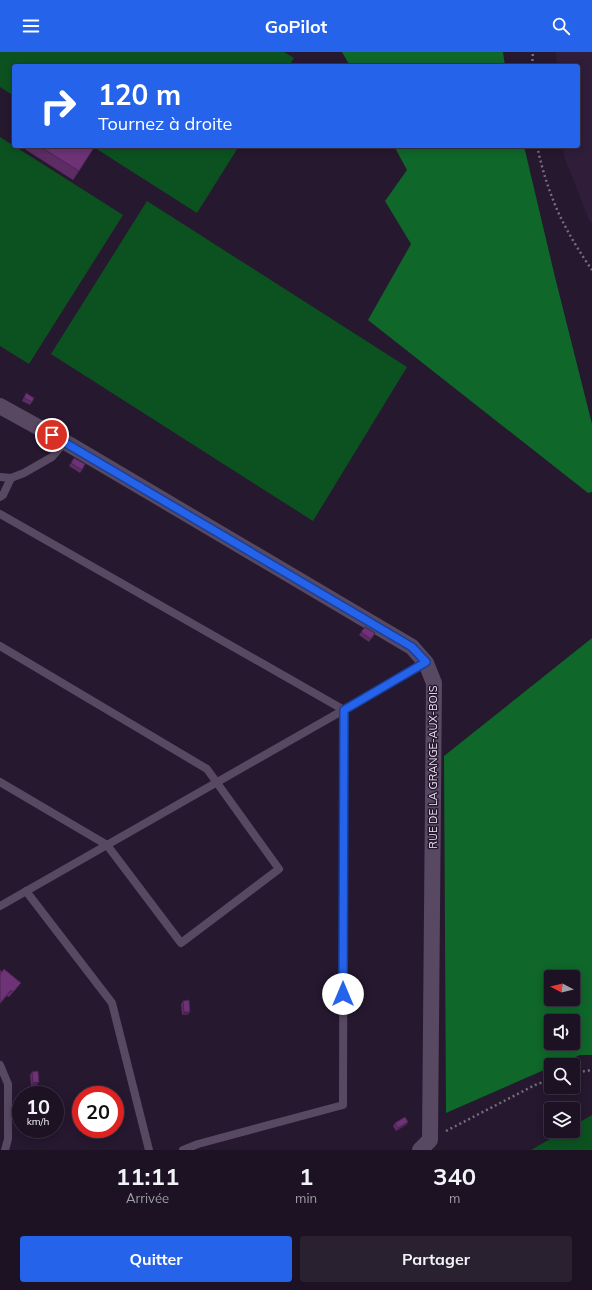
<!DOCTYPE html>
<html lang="fr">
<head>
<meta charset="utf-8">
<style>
	body { margin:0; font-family:Mulish,sans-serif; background:#292030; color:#f1f3f6; height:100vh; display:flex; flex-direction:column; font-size:15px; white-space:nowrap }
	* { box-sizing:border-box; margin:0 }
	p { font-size:13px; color:#a09ea6 }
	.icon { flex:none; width:22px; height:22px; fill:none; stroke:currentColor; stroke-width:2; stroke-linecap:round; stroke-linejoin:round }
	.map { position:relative; height:1098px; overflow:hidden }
	.details { display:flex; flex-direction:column; background:#1c1223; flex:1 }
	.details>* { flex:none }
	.banner { position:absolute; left:12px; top:12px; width:568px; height:84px; border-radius:4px; box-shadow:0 2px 10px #0003,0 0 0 1px #3a3241; background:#2563eb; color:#fff; overflow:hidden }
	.needle { width:26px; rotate:277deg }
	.buttons { position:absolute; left:544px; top:918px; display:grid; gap:8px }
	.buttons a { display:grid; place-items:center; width:36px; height:36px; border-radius:4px; background:#1c1223; box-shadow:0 2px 10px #0003,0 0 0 1px #3a3241; font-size:20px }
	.speed { position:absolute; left:12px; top:1034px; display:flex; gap:8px; font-size:20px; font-weight:700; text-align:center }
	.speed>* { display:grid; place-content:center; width:52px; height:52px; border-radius:50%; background:#1c1223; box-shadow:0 2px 10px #0003,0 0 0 1px #3a3241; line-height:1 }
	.speed small { font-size:10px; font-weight:400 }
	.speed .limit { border:6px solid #d22; background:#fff; color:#111 }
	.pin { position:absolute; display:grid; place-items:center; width:34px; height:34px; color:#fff; margin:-17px; border:2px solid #fff; border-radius:50%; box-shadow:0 1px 4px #0007 }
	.me { position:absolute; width:44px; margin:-22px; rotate:0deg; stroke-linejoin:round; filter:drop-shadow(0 0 3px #0008) }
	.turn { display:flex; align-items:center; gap:14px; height:84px; padding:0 20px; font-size:18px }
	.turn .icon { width:52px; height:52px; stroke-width:2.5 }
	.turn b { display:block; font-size:28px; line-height:34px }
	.eta { display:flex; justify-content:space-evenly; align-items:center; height:68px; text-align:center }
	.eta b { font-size:24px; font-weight:700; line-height:28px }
	.primary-button { display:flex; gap:8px; margin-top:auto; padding:8px 20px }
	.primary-button a { flex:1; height:46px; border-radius:4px; background:#2563eb; color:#fff; font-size:16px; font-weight:700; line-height:46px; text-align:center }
	.primary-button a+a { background:#292030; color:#f1f3f6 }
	header { display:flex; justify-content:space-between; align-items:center; height:52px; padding:0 20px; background:#2563eb; color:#fff; font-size:18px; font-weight:700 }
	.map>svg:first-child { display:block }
	.built { fill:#2f1d3a }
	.green { fill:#0c5220 }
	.forest { fill:#0f672a; fill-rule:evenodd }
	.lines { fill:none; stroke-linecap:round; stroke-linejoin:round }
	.path { stroke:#786c80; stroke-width:2.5; stroke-dasharray:2 3; stroke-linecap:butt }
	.lane { stroke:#584862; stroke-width:8 }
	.street { stroke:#584862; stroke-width:16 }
	.wall { fill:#5e2c65 }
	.shaded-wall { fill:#4c2453 }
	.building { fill:#6d3376; stroke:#4c2453 }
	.route-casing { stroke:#184099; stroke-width:10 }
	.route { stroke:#2563eb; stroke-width:7 }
	.labels { text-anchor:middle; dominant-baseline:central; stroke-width:3; stroke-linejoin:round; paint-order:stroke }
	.street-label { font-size:11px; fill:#efe6f5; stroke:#26182f }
</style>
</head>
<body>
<header><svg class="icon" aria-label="menu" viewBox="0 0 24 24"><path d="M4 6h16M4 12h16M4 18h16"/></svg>GoPilot<svg class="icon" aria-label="search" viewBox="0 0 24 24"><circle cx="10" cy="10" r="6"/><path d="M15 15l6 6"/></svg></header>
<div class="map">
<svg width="592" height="1098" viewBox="0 0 592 1098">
	<rect width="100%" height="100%" fill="#26182f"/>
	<path class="built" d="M556,0H592V172L589,168L564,104L563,94H578V14H557Z"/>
	<g class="green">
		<path d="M0,0H284L294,6L289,14H14V44L0,35Z"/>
		<path d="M0,85L123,163L29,312L0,294Z"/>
		<path d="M92,94H239L197,161Z"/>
		<path d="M147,149L407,315L313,469L51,302Z"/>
		<path d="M592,1063V1098H531L564,1079H573V1074Z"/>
	</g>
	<g class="forest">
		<path d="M342,0H503L505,14H350Z"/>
		<path d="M394,94H524L555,225L592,372V440L588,441L368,268L411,192L385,149L407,118Z"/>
		<path d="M592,586V1003H580L556,1013H551V1015L446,1061L444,704ZM551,925H573V947H551ZM551,969H573V991H551Z"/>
	</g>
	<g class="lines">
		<g class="path">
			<path d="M532,14L533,0"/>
			<path d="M537,94C542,117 549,140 559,162C568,181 580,201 592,218"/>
			<path d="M573,1021L592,1018"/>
			<path d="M446,1079L535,1033L551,1027"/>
		</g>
		<g class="lane">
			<path d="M0,425L11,426L24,421L52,405L65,390"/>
			<path d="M0,445L3,443L11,426"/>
			<path d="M0,462L344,658L343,1053L198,1092L183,1098"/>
			<path d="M0,594L207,717L279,817L181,891L107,793L0,730"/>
			<path d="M26,839L112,951L149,1098"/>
			<path d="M0,854L426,611"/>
			<path d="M0,1013L8,1032V1087L5,1098"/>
		</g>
		<path class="street" d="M0,354L65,390L412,595L426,611L434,631L430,1088L420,1098"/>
	</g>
	<g class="wall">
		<path d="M20,94H89L79,119L73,128Z"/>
		<path d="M26,341L32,350L30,353L22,349Z"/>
		<path d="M74,406L82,418L80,421L69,414Z"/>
		<path d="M365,575L375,581L369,590L359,583Z"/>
		<path d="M0,918L17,936L9,945L7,944L0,952Z"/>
		<path d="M183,949L188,963H182L181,952Z"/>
		<path d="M32,1020L37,1033L31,1034L30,1023Z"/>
		<path d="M408,1070L406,1073L396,1079L393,1074L395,1071Z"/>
	</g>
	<g class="shaded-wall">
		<path d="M184,960H190L188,963H182Z"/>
		<path d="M39,1030L37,1033L31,1034L33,1031Z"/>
		<path d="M408,1070L406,1073L396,1079L398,1076Z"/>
	</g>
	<g class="building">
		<path d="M39,94H89L93,97L79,119Z"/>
		<path d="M26,341L34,346L32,350L24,346Z"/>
		<path d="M74,406L85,412L82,418L71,411Z"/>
		<path d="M365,575L375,581L371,587L361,580Z"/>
		<path d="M4,917L21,931L13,940L11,938L0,951V922Z"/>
		<path d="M189,948L190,960H184L183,949Z"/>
		<path d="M38,1019L39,1030L33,1031L32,1020Z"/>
		<path d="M405,1065L408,1070L398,1076L395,1071Z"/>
	</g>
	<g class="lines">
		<g class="route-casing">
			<path id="route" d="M52,383L412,595L426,610L344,658L343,942"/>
		</g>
		<use href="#route" class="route"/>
	</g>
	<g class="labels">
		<g class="street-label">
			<text transform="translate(433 715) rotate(-90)">RUE DE LA GRANGE-AUX-BOIS</text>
		</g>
	</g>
</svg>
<div class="buttons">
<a><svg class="needle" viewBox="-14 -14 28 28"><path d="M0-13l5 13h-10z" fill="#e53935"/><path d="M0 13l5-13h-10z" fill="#a09ea6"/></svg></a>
<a><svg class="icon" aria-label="sound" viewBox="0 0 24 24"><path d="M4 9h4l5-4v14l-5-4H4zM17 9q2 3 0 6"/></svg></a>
<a><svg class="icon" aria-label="search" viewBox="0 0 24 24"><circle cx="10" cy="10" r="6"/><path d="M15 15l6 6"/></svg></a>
<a><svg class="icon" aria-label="layers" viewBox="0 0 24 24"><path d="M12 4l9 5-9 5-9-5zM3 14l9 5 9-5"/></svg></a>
</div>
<div class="speed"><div>10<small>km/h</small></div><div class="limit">20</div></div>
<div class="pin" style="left:52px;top:383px;background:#d93025"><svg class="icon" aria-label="arrive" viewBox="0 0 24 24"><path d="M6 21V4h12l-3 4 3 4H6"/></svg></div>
<svg class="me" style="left:343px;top:942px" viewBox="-20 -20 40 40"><circle r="19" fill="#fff"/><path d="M0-13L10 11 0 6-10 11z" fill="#2563eb"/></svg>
<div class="banner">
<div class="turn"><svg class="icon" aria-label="right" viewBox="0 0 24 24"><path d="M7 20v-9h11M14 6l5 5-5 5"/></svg><div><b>120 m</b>Tournez à droite</div></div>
</div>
</div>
<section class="details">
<div class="eta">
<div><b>11:11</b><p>Arrivée</p></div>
<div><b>1</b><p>min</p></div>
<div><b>340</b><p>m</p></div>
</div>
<div class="primary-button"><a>Quitter</a><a>Partager</a></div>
</section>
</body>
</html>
